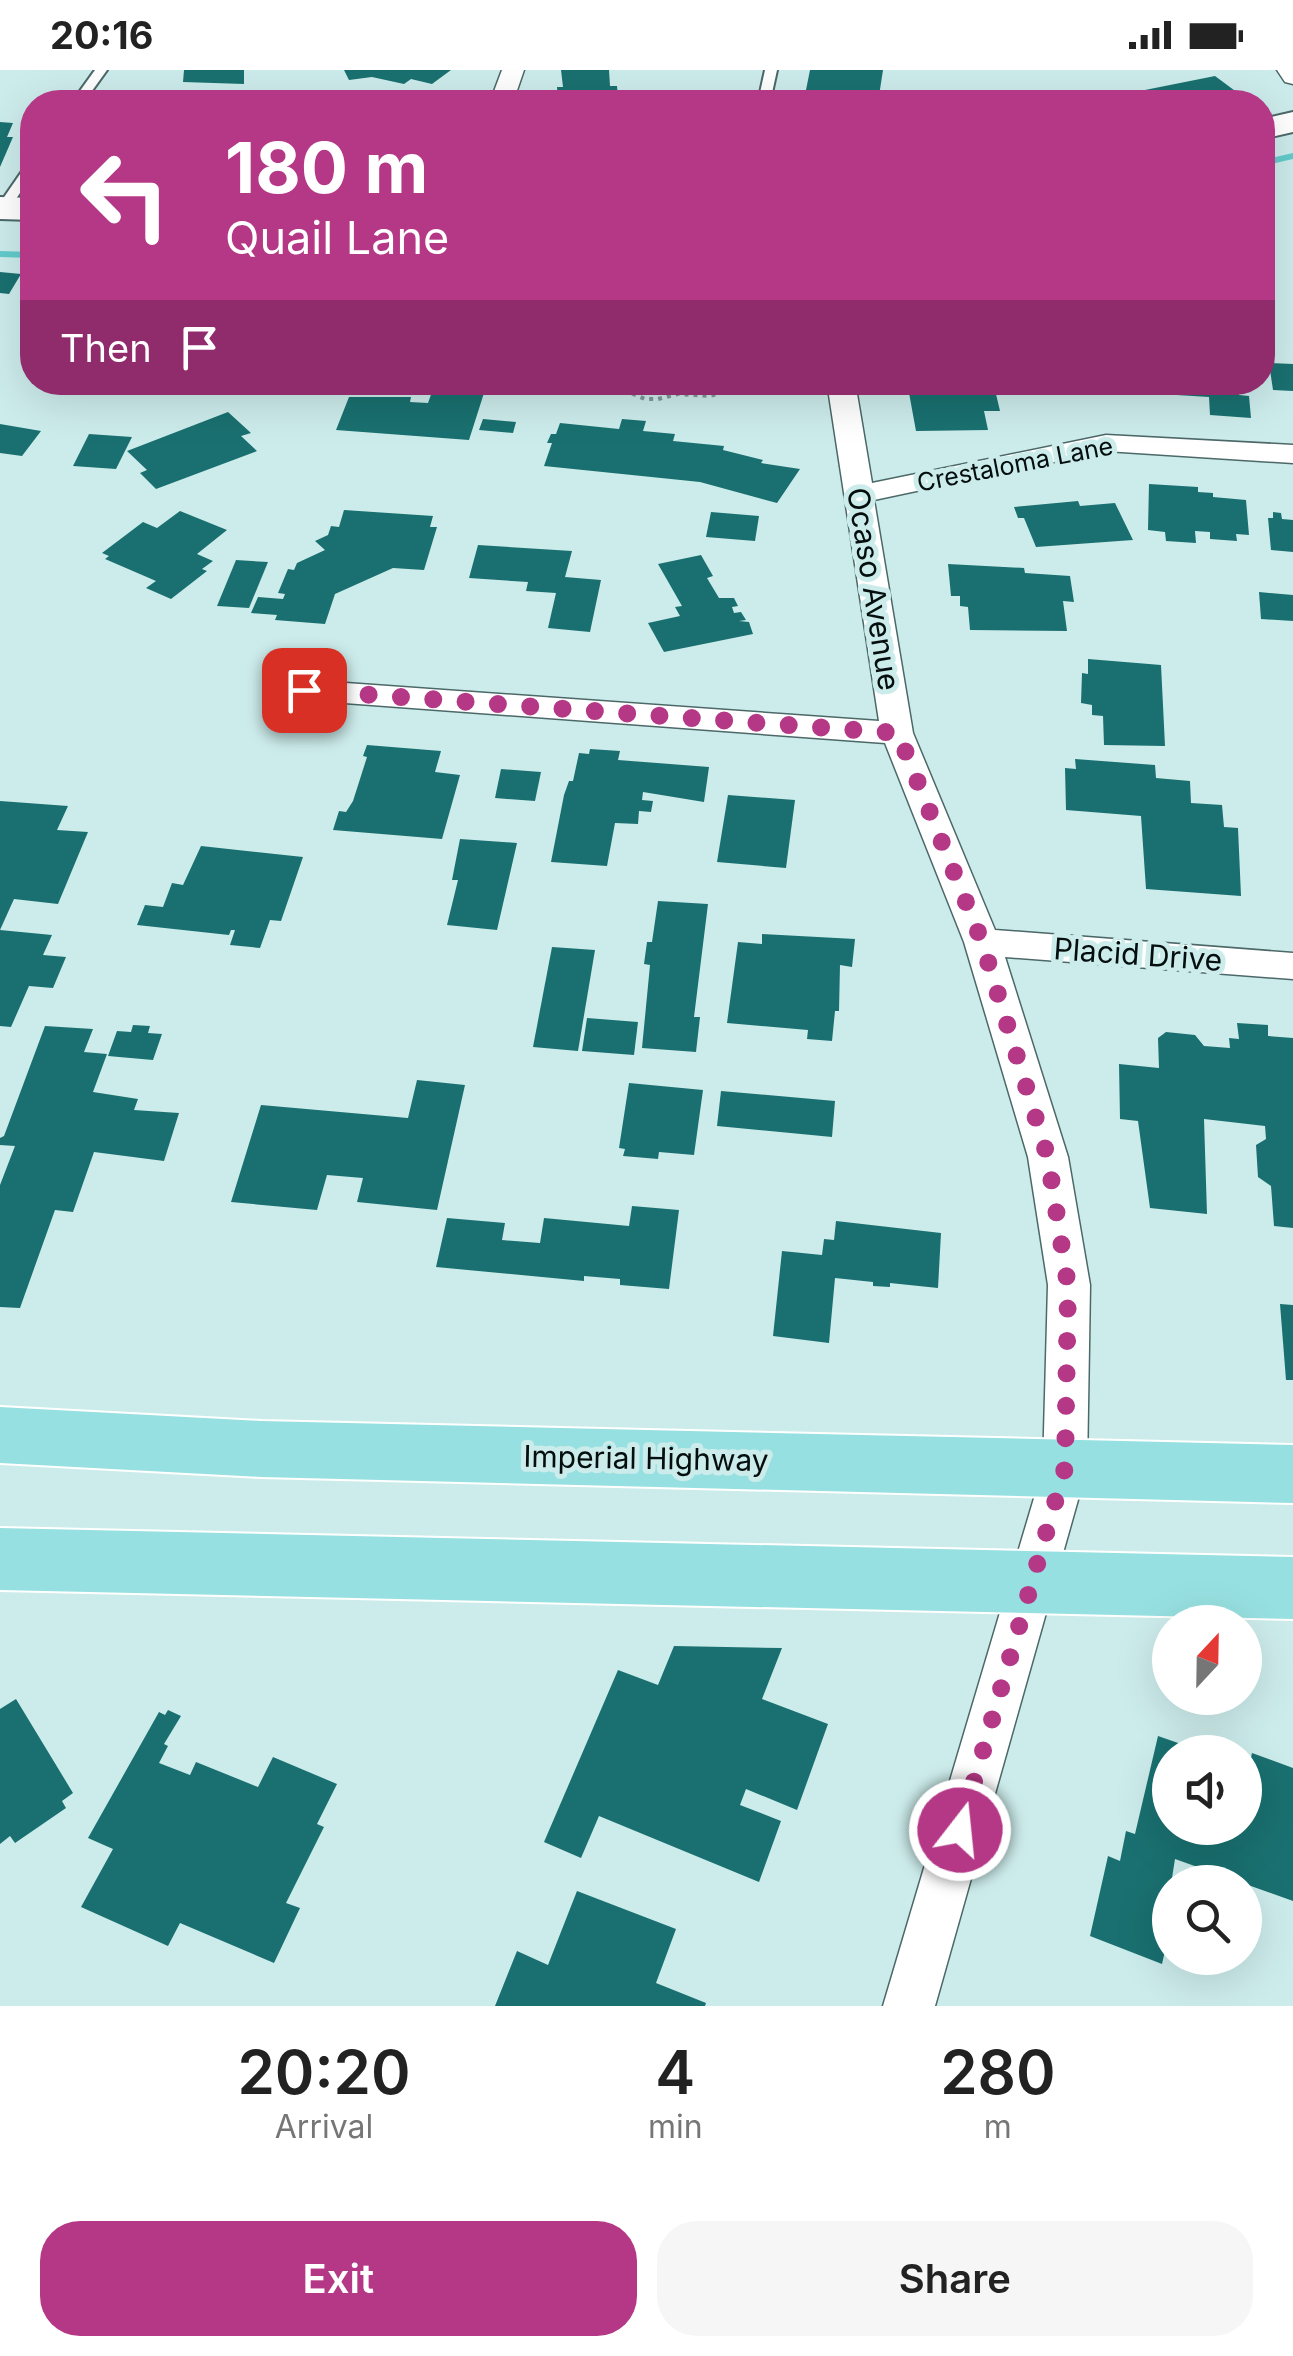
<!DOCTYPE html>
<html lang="en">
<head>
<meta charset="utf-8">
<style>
	body { margin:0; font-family:Inter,sans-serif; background:#f6f6f6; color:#222; height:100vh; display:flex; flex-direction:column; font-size:38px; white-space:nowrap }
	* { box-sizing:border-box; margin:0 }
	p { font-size:32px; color:#767676 }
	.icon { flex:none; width:55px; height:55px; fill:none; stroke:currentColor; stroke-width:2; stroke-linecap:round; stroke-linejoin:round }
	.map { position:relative; height:1936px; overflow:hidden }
	.drawer { display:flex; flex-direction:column; background:#fff; flex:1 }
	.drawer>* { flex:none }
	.hud { position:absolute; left:20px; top:20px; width:1255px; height:305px; border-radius:40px; box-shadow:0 10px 40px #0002; background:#b53887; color:#fff; overflow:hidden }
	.needle { width:65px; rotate:22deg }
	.controls { position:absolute; left:1152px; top:1535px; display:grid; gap:20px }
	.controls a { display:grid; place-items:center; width:110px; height:110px; border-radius:50%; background:#fff; box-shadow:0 10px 40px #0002; font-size:50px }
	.pin { position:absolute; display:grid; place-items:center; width:85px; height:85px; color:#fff; margin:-42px; border-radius:20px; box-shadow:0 5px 15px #0006 }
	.me { position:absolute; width:110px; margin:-55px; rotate:16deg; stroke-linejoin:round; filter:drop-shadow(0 0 8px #0008) }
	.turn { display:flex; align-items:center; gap:35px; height:210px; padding:0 40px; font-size:45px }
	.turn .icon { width:130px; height:130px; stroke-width:2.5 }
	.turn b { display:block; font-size:70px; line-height:85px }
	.then { display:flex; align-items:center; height:95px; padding:0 40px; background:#0003; gap:20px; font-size:38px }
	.eta { display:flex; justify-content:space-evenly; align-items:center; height:170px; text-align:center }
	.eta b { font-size:60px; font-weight:600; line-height:70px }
	.cta { display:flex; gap:20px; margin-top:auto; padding:20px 40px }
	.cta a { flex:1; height:115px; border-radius:40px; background:#b53887; color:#fff; font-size:40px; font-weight:600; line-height:115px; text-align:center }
	.cta a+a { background:#f6f6f6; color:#222 }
	.status { display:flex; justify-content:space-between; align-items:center; height:70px; padding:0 50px; background:#fff; direction:ltr }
	.status svg { height:28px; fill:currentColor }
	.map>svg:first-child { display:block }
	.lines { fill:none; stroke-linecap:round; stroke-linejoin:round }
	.stream { fill:#63cbcc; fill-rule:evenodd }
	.building { fill:#1a7070 }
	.lane-casing { stroke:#4c6868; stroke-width:4 }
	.street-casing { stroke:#4c6868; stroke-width:3 }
	.secondary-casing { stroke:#4c6868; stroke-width:4 }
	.primary-casing { stroke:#fff; stroke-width:4 }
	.path { stroke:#809797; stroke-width:4; stroke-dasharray:4 5; stroke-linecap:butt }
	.lane { fill:#fff; fill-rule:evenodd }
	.street { fill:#fff; fill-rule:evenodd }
	.secondary { fill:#fff; fill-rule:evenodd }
	.primary { fill:#97e0e1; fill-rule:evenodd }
	.route { stroke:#b53887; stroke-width:18; stroke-dasharray:0 32.4 }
	.labels { text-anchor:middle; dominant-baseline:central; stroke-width:10; stroke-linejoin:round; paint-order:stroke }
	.far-street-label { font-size:25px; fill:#040e0e; stroke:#cceceb }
	.street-label { font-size:30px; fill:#040e0e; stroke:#cceceb }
</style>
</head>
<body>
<div class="status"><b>20:16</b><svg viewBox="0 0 49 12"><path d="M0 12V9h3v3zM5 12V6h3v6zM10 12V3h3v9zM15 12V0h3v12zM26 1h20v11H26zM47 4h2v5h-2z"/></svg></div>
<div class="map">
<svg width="1293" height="1936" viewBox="0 0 1293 1936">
	<rect width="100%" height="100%" fill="#cceceb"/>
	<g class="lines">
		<g class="stream">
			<path d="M1293,83V89L1262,96V90Z"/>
			<path d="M0,181L32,182V188L0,187Z"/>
		</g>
	</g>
	<g class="building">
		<path d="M184,0H244V14L183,12Z"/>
		<path d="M344,0H451L432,14L411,9L404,14L372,7L349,10Z"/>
		<path d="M561,0H609L610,16H617L618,28H610L611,32H558L557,17H563Z"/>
		<path d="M810,0H883L878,32L804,30Z"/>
		<path d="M1215,6L1250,32H1130L1120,25Z"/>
		<path d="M0,52L13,53L7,67H13L0,97Z"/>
		<path d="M0,202L21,204L9,224L0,223Z"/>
		<path d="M1269,293L1293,294V321L1273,320Z"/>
		<path d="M555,312H601L599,324L553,322Z"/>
		<path d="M907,312H1009L1011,324H996L1000,341H984L988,360L916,361Z"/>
		<path d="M1128,312H1238L1239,325L1249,326L1251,348L1210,345L1209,327L1128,322Z"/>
		<path d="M433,319L484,323L469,370L336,360L349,327H411L410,332L428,333Z"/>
		<path d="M228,342L251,363L241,366L257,381L156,419L140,403L147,400L127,381Z"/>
		<path d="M483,349L516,352L513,363L479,360Z"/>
		<path d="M622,349L646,351L643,361L675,364L673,371L724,376L723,380L763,390L761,393L800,399L777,433L700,412L544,396L552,373H547L551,364H556L560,353L619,359Z"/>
		<path d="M0,354L41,361L22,386L0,383Z"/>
		<path d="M89,364L132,367L116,399L73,396Z"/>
		<path d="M1149,414L1198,417V422L1213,423V427L1246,430L1249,465L1236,464L1237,471L1210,469V462L1195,461L1196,473L1166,471L1165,462L1148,460Z"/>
		<path d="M1078,431L1080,436L1115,433L1133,470L1036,477L1024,448H1018L1014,437Z"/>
		<path d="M344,440L433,446L430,457H437L424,500L393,498L335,524L325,554L275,550L277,545L251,543L258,527L283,529L285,524L278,523L288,499L294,500L297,493L325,480L315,471L328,465L331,456L339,457Z"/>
		<path d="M180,441L227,460L197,484L213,491L202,499L207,501L171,529L146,518L156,511L105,489L109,486L102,483L143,452L157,458Z"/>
		<path d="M711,442L759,446L755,471L706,467Z"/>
		<path d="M1273,442L1281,443L1282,449L1293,450V482L1271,480L1268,448H1273Z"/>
		<path d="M478,475L572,481L565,507L601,510L590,562L548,558L556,523L526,521L528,512L469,508Z"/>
		<path d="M701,485L713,506L707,508L719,528H734L738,536L732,537L734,543L741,542L746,550L739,551L749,552L753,564L664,582L648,553L680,546L675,537L682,536L658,494Z"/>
		<path d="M236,490L268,492L249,538L217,536Z"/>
		<path d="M948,494L1024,498L1025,503L1070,506L1074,532L1063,531L1067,561L970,560L968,537L960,536V526H951Z"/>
		<path d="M1259,522L1293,525V551L1261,549Z"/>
		<path d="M1088,589L1161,595L1165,676L1104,675L1103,646L1092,645V635L1081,633L1082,603L1088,604Z"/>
		<path d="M367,675L441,681L435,702L460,705L442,769L333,760L339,741L346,742L353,731L367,687L363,686Z"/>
		<path d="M590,679L620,681L618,690L709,697L704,732L643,722L642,730L653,731L651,742L639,741L638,754L615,753L607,796L551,792L564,725L569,711H573L579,683L589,684Z"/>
		<path d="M1075,689L1155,695L1156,708L1190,711L1191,733L1222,735L1224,757L1238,758L1241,826L1146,819L1141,746L1066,740L1065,698L1076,699Z"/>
		<path d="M501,699L541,702L535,731L495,728Z"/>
		<path d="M728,725L795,730L786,798L717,792Z"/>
		<path d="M0,731L68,736L57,760L88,762L58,834L14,829L0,860L52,865L43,885L66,887L53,918L29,916L11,957L0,956Z"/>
		<path d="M460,769L517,773L497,860L447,855L458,810H452Z"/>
		<path d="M201,776L303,787L281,851L270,850L260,878L230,875L235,860H231L229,865L137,855L145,835L163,837L172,813L183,815Z"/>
		<path d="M658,831L708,834L694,947H700L696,982L642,978L650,895L644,894L647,872H652Z"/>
		<path d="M762,864L855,869L852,897L840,895L839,941H835L832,971L807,969L808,960L727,953L738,872L762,874Z"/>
		<path d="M552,877L595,880L578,981L533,977Z"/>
		<path d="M587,948L638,952L634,985L582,981Z"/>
		<path d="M1237,953L1268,955V966L1293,968V1158L1274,1156L1271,1116L1258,1107L1256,1075L1266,1069L1265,1056L1204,1049L1207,1144L1150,1138L1138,1051L1120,1049L1119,994L1159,998L1158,968L1166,962L1195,965L1204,976L1230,978L1229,968L1239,969Z"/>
		<path d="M133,955L150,956L148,963L162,964L153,990L108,986L117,961L131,962Z"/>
		<path d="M45,956L93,959L84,982L107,984L93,1022L138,1029L134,1040L179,1043L164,1091L94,1082L73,1142L55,1140L20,1238L0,1237V1115L15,1076L0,1075V1068L4,1066Z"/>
		<path d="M417,1010L465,1015L437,1140L357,1132L363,1108L327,1105L317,1140L231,1132L261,1035L408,1048Z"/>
		<path d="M629,1013L703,1020L694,1085L659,1082L658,1089L623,1086L625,1079L619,1078Z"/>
		<path d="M721,1021L835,1031L832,1067L717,1056Z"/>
		<path d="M632,1136L679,1140L669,1219L620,1215V1209L584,1206V1211L436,1197L447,1148L505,1153L502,1170L540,1173L544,1148L629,1156Z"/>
		<path d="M836,1151L941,1163L938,1218L890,1213V1217L873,1216V1212L835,1208L829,1273L773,1266L782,1181L822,1185L824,1169L834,1170Z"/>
		<path d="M1280,1234L1293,1235V1310H1286Z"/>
		<path d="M674,1576L782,1578L762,1629L828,1654L797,1740L746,1719L740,1735L781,1751L759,1812L599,1746L581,1788L544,1772L618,1600L658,1615Z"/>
		<path d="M16,1629L73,1723L62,1731L66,1738L15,1773L10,1766L0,1774V1639Z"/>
		<path d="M168,1640L181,1646L164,1674L168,1676L159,1693L190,1705L196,1692L258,1717L273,1687L337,1714L317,1754L324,1757L286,1833L300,1838L274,1893L180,1853L168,1876L81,1837L113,1779L88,1768L159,1642L165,1645Z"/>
		<path d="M1158,1666L1204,1682H1170V1758H1245V1696L1249,1697L1252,1683L1293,1698V1831L1175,1789L1172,1808L1181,1812H1170V1859L1162,1894L1090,1866L1108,1786L1120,1791L1126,1761L1135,1764Z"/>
		<path d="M577,1821L676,1859L656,1913L706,1933L705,1936H495L517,1881L548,1895Z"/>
	</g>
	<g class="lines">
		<g class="lane-casing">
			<g id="lane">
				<path d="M95,0H107L84,32H72Z"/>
				<path d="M765,0H777L770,32H758Z"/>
				<path d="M32,93V105L8,141H0V133L27,94Z"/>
			</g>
		</g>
		<g class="street-casing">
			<g id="street">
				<path d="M502,0H524L513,32H490Z"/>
				<path d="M1277,0H1293V14L1285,12Z"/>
				<path d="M827,312H855L872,413L1106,365L1293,375V393L1106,381L874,430L913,663L995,860L1293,883V909L1005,887L1068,1087L1090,1215L1087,1398L935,1936H883L1043,1398L1048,1215L1028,1087L964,872L885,673L304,630L293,627L288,620L293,613L304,610L879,651Z"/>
			</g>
		</g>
		<g class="secondary-casing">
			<g id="secondary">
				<path d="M1293,42V62L1262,69V49Z"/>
				<path d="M0,127L32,128V150L0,149Z"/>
			</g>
		</g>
		<g class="primary-casing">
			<g id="primary">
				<path d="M0,1337L261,1351L1293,1375V1433L261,1407L0,1393Z"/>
				<path d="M0,1458L1293,1487V1549L0,1520Z"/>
			</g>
		</g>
		<g class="path">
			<path d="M543,32L553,21"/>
			<path d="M624,320L645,329H658L678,324L710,326L753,314"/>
		</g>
		<use href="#lane" class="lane"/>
		<use href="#street" class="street"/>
		<use href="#secondary" class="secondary"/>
		<use href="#primary" class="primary"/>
	</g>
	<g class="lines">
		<path class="route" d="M304,620L898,663L982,872L1048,1088L1068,1216L1065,1398L960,1760"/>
	</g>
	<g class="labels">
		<g class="far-street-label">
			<text transform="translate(1015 394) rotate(-11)">Crestaloma Lane</text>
		</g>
		<g class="street-label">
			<text transform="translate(874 519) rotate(81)">Ocaso Avenue</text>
			<text transform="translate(1138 884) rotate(4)">Placid Drive</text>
			<text transform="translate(646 1388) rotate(1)">Imperial Highway</text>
		</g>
	</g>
</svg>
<div class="controls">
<a><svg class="needle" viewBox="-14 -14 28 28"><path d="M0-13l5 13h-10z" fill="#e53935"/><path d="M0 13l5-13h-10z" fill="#767676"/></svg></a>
<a><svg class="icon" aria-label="sound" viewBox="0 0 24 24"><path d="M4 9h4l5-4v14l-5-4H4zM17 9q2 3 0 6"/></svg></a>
<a><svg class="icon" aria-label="search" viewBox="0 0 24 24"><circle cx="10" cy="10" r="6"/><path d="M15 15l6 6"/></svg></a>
</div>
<div class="pin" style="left:304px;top:620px;background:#d93025"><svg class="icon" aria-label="arrive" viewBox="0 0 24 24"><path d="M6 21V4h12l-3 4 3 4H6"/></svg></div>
<svg class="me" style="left:960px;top:1760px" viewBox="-20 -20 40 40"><circle r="17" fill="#b53887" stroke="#fff" stroke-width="3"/><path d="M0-11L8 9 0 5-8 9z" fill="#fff"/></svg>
<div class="hud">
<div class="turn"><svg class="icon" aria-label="left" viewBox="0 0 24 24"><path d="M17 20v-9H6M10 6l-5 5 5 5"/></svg><div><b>180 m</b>Quail Lane</div></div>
<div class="then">Then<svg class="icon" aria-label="arrive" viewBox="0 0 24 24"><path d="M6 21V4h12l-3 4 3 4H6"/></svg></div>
</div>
</div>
<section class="drawer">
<div class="eta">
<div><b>20:20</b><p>Arrival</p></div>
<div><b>4</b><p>min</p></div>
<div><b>280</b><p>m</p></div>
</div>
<div class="cta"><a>Exit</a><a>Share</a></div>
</section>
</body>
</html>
